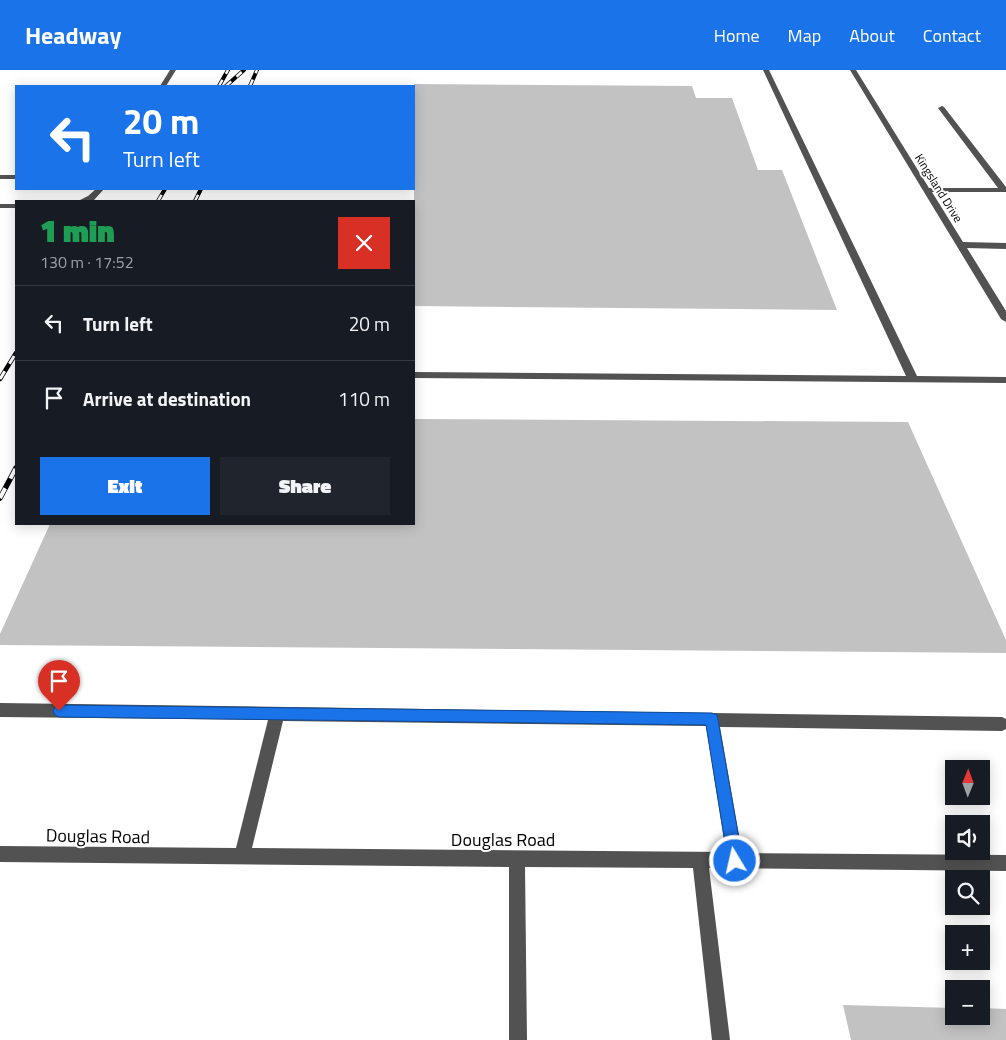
<!DOCTYPE html>
<html lang="en">
<head>
<meta charset="utf-8">
<style>
	body { margin:0; font-family:"Titillium Web",sans-serif; background:#20242c; color:#f1f3f6; height:100vh; display:flex; flex-direction:column; font-size:19px; white-space:nowrap }
	* { box-sizing:border-box; margin:0 }
	p { font-size:16px; color:#9ea1a6 }
	.icon { flex:none; width:28px; height:28px; fill:none; stroke:currentColor; stroke-width:2; stroke-linecap:round; stroke-linejoin:round }
	.map { position:relative; flex:1; overflow:hidden }
	.drawer { position:absolute; left:15px; top:130px; width:400px; height:325px; display:flex; flex-direction:column; background:#171b24; border-radius:0px; box-shadow:0 2px 12px #0003 }
	.drawer>* { flex:none }
	.banner { position:absolute; left:15px; top:15px; width:400px; height:105px; border-radius:0px; box-shadow:0 2px 12px #0003; background:#1a73e8; color:#fff; overflow:hidden }
	.needle { width:32px; rotate:1deg }
	.controls { position:absolute; left:945px; top:690px; display:grid; gap:10px }
	.controls a { display:grid; place-items:center; width:45px; height:45px; border-radius:0px; background:#171b24; box-shadow:0 2px 12px #0003; font-size:25px }
	.pin { position:absolute; display:grid; place-items:center; width:42px; height:42px; color:#fff; margin:-51px -21px; border-radius:50% 50% 50% 0; rotate:-45deg; box-shadow:0 0 5px #0007 }
	.pin .icon { rotate:45deg }
	.me { position:absolute; width:55px; margin:-28px; rotate:351deg; stroke-linejoin:round; filter:drop-shadow(0 0 4px #0008) }
	.turn { display:flex; align-items:center; gap:18px; height:105px; padding:0 25px; font-size:22px }
	.turn .icon { width:65px; height:65px; stroke-width:2.5 }
	.turn b { display:block; font-size:35px; line-height:42px }
	.round { display:grid; place-items:center; flex:none; width:52px; height:52px; border-radius:0px; background:#20242c }
	.head { display:flex; align-items:center; justify-content:space-between; height:85px; padding:0 25px }
	h1 { font-size:30px; font-weight:800; line-height:38px; color:#1e9e55 }
	.primary-button { display:flex; gap:10px; margin-top:auto; padding:10px 25px }
	.primary-button a { flex:1; height:58px; border-radius:0px; background:#1a73e8; color:#fff; font-size:20px; font-weight:800; line-height:58px; text-align:center }
	.primary-button a+a { background:#20242c; color:#f1f3f6 }
	ul { padding:0; list-style:none }
	li { display:flex; align-items:center; gap:15px; height:75px; padding:0 25px; border-top:1px solid #363941 }
	li div { flex:1 }
	li b { display:block; font-size:19px }
	li em { font-style:normal }
	header { display:flex; align-items:center; gap:30px; box-sizing:border-box; height:70px; padding:0 25px; background:#1a73e8; color:#fff }
	header strong { font-size:24px }
	nav { display:flex; gap:28px; margin-inline-start:auto; font-size:18px }
	.map>svg:first-child { display:block }
	.building { fill:#c2c2c2 }
	.lines { fill:none; stroke-linecap:round; stroke-linejoin:round }
	.minor { fill:#525252; fill-rule:evenodd }
	.rail-far2-casing { stroke:#000; stroke-width:4 }
	.rail-far1-casing { stroke:#000; stroke-width:4.5 }
	.rail-casing { stroke:#000; stroke-width:5.5 }
	.rail-far2 { stroke:#fff; stroke-width:2.5; stroke-dasharray:7; stroke-linecap:butt }
	.rail-far1 { stroke:#fff; stroke-width:3; stroke-dasharray:9; stroke-linecap:butt }
	.rail { stroke:#fff; stroke-width:4; stroke-dasharray:11; stroke-linecap:butt }
	.route { fill:#1a73e8; stroke:#114b97 }
	.labels { text-anchor:middle; dominant-baseline:central; stroke-width:4; stroke-linejoin:round; paint-order:stroke }
	.far-street-label { font-size:12px; fill:#000; stroke:#fff }
	.near-street-label { font-size:18px; fill:#000; stroke:#fff }
</style>
</head>
<body>
<header>
<strong>Headway</strong>
<nav><a>Home</a><a>Map</a><a>About</a><a>Contact</a></nav>
</header>
<div class="map">
<svg width="1006" height="970" viewBox="0 0 1006 970">
	<rect width="100%" height="100%" fill="#fff"/>
	<g class="building">
		<path d="M414,14L692,16L696,28H732L758,100H782L837,240L414,236Z"/>
		<path d="M414,349L908,352L1006,570V583L0,575V564L50,454H414Z"/>
		<path d="M843,935L954,938V946H981V938L1006,939V970H851Z"/>
	</g>
	<g class="lines">
		<g class="minor">
			<path d="M170,0H176L166,16H160Z"/>
			<path d="M763,0H769L917,306L1006,307V313L414,308V302L906,306Z"/>
			<path d="M850,0H856L929,118H998L938,38L942,36L944,37L1006,117V122H932L963,172L1006,173V179L967,178L1006,241V252L1001,249Z"/>
			<rect x="0" y="105" width="16" height="4"/>
			<path d="M96,119H104L94,130L78,131L88,126Z"/>
			<rect x="0" y="134" width="16" height="4"/>
			<path d="M0,633L1002,647L1006,649V659L1002,661L720,657L742,783L1006,785V801L709,798L730,970H712L693,798L525,797L527,970H509V797L0,792V776L236,778L268,650L0,647ZM283,651L706,656L726,782L252,778Z"/>
		</g>
		<g class="rail-far2-casing">
			<g id="rail-far2">
				<path d="M219,16L228,0"/>
				<path d="M226,16L244,0"/>
				<path d="M250,16L257,0"/>
				<path d="M158,131L165,119"/>
				<path d="M195,131L201,119"/>
			</g>
		</g>
		<g class="rail-far1-casing">
			<path id="rail-far1" d="M0,309L16,283"/>
		</g>
		<g class="rail-casing">
			<path id="rail" d="M0,428L16,398"/>
		</g>
		<use href="#rail-far2" class="rail-far2"/>
		<use href="#rail-far1" class="rail-far1"/>
		<use href="#rail" class="rail"/>
	</g>
	<path class="route" d="M59,635L712,643L717,645L718,650L743,791L740,797L735,799L730,797L728,791L706,655L59,647L55,645L53,641L55,637Z"/>
	<g class="labels">
		<g class="far-street-label">
			<text transform="translate(939 118) rotate(58)">Kingsland Drive</text>
		</g>
		<g class="near-street-label">
			<text transform="translate(98 766) rotate(1)">Douglas Road</text>
			<text x="503" y="769">Douglas Road</text>
		</g>
	</g>
</svg>
<div class="controls">
<a><svg class="needle" viewBox="-14 -14 28 28"><path d="M0-13l5 13h-10z" fill="#e53935"/><path d="M0 13l5-13h-10z" fill="#9ea1a6"/></svg></a>
<a><svg class="icon" aria-label="sound" viewBox="0 0 24 24"><path d="M4 9h4l5-4v14l-5-4H4zM17 9q2 3 0 6"/></svg></a>
<a><svg class="icon" aria-label="search" viewBox="0 0 24 24"><circle cx="10" cy="10" r="6"/><path d="M15 15l6 6"/></svg></a>
<a>+</a>
<a>−</a>
</div>
<div class="pin" style="left:59px;top:641px;background:#d93025"><svg class="icon" aria-label="arrive" viewBox="0 0 24 24"><path d="M6 21V4h12l-3 4 3 4H6"/></svg></div>
<svg class="me" style="left:735px;top:791px" viewBox="-20 -20 40 40"><circle r="17" fill="#1a73e8" stroke="#fff" stroke-width="3"/><path d="M0-11L8 9 0 5-8 9z" fill="#fff"/></svg>
<div class="banner">
<div class="turn"><svg class="icon" aria-label="left" viewBox="0 0 24 24"><path d="M17 20v-9H6M10 6l-5 5 5 5"/></svg><div><b>20 m</b>Turn left</div></div>
</div>
<section class="drawer">
<div class="head"><div><h1>1 min</h1><p>130 m · 17:52</p></div><a class="round" style="background:#d93025;color:#fff"><svg class="icon" aria-label="close" viewBox="0 0 24 24"><path d="M6 6l12 12M18 6L6 18"/></svg></a></div>
<ul>
<li><svg class="icon" aria-label="left" viewBox="0 0 24 24"><path d="M17 20v-9H6M10 6l-5 5 5 5"/></svg><div><b>Turn left</b></div><em>20 m</em></li>
<li><svg class="icon" aria-label="arrive" viewBox="0 0 24 24"><path d="M6 21V4h12l-3 4 3 4H6"/></svg><div><b>Arrive at destination</b></div><em>110 m</em></li>
</ul>
<div class="primary-button"><a>Exit</a><a>Share</a></div>
</section>
</div>
</body>
</html>
